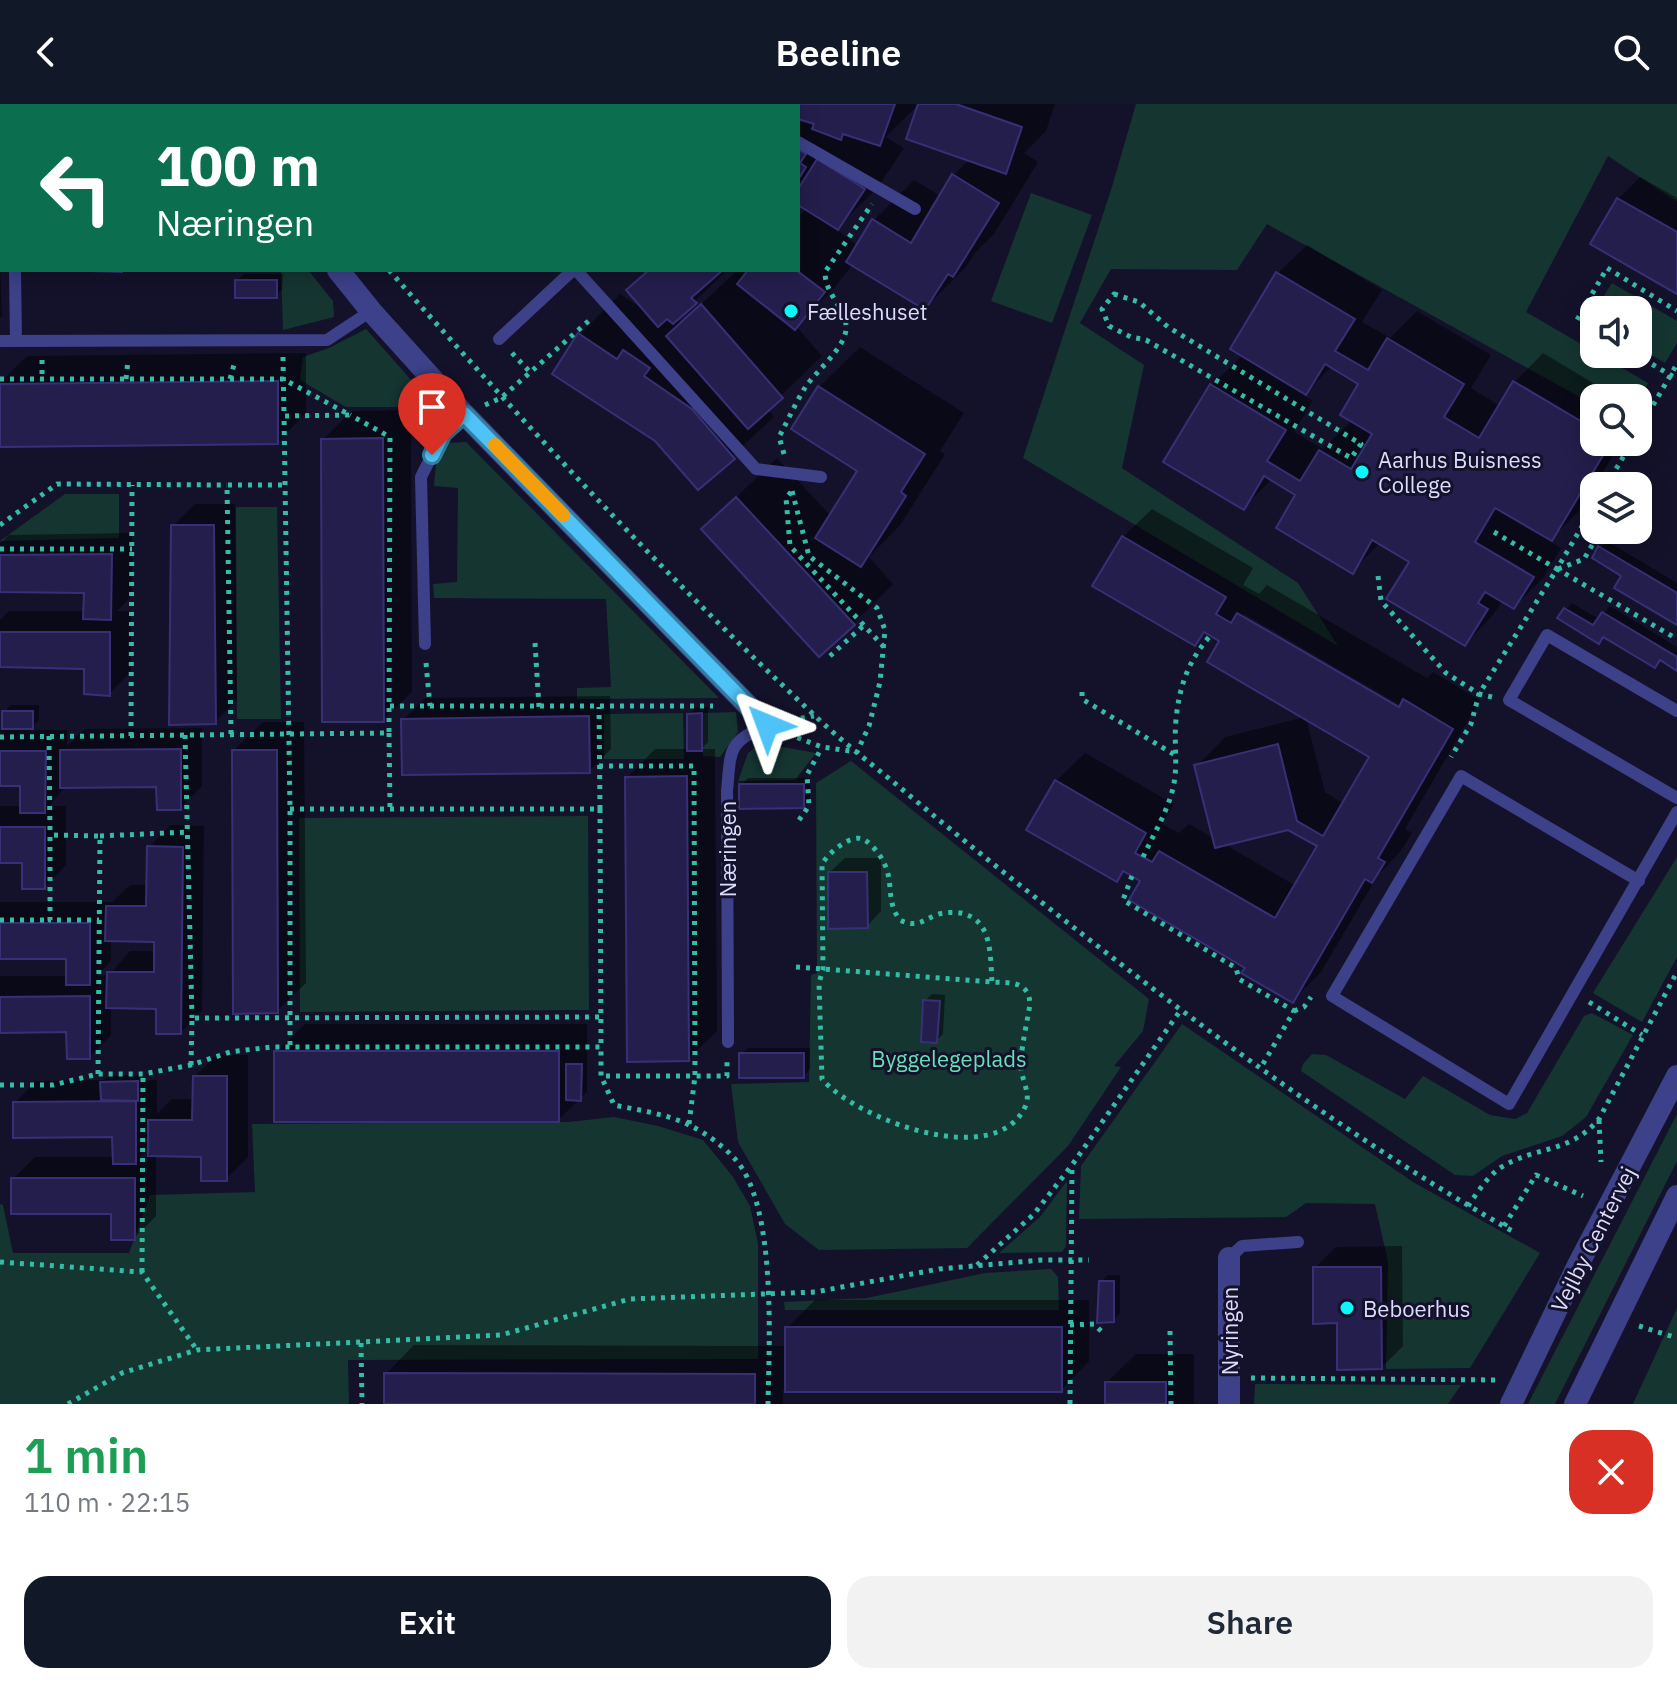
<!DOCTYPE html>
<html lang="en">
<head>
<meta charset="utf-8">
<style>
	body { margin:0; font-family:"IBM Plex Sans",sans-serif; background:#f2f2f3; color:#1f2937; height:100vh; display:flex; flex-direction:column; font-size:30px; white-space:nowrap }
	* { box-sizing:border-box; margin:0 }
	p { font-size:26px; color:#747a83 }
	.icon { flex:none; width:44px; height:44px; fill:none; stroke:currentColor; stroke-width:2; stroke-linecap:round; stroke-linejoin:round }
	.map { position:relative; height:1300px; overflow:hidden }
	.panel { display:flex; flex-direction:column; background:#fff; flex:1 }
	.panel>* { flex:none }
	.hud { position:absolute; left:0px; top:0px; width:800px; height:168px; box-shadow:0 4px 20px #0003; background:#0b6e4f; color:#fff; overflow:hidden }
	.tools { position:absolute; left:1580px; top:192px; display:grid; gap:16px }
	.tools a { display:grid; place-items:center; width:72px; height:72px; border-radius:16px; background:#fff; box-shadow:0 4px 20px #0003; font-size:40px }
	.pin { position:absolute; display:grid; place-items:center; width:68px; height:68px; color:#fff; margin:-82px -34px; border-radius:50% 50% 50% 0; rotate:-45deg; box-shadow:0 0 8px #0007 }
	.pin .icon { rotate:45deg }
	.me { position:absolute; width:88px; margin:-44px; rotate:316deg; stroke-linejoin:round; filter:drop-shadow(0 0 6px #0008) }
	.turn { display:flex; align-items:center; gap:28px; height:168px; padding:0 24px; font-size:36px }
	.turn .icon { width:104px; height:104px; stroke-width:2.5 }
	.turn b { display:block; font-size:56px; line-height:68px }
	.round { display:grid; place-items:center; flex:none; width:84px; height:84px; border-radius:24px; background:#f2f2f3 }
	.overview { display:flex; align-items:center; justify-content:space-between; height:136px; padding:0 24px }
	h1 { font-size:48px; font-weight:600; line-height:60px; color:#1e9e55 }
	.button { display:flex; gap:16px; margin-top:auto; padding:16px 24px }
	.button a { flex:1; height:92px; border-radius:24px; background:#111827; color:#fff; font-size:32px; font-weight:600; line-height:92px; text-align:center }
	.button a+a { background:#f2f2f3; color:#1f2937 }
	header { display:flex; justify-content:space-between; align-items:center; height:104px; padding:0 24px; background:#111827; color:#fff; font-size:36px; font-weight:600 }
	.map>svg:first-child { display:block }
	.green { fill:#153531 }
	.shadow { fill:#0007; fill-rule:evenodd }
	.building { fill:#231e4c; stroke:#383077; stroke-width:2 }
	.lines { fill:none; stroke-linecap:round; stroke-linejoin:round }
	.path { stroke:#33bca8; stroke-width:5; stroke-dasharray:4 6; stroke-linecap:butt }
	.service { stroke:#3d4189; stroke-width:12 }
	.minor { stroke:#3d4189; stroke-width:22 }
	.tertiary { stroke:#3d4189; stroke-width:22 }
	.route-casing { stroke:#337fa1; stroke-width:20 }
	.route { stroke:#4fc3f7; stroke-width:14 }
	.slow { stroke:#f59e0b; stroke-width:14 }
	.poi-dot { fill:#0bf8fb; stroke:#14122b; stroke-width:3 }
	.labels { text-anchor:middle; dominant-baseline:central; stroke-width:6; stroke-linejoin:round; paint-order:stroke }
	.poi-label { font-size:22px; fill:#dddcfe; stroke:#14122b; text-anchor:start }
	.street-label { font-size:22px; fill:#dddcfe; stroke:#14122b }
	.park-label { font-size:22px; fill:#67dfb7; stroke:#14122b }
</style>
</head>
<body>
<header><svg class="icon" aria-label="back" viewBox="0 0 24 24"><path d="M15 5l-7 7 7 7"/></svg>Beeline<svg class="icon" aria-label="search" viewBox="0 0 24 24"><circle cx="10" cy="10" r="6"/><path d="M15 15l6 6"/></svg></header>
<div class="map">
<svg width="1677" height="1300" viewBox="0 0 1677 1300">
	<rect width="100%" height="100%" fill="#14122b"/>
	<g class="green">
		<path d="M1136,0H1677V98L1608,52L1526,208L1648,279L1638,301V294H1594V301L1267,120L1237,166L1111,165L1080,219L1144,261L1122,364L1298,479L1338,542L1023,354L1111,86Z"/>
		<path d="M1031,89L1092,111L1052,219L991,197Z"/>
		<path d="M281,166H308L333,197L334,213L283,226Z"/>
		<path d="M1612,179L1677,217V239L1665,259L1638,243V206H1595Z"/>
		<path d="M366,225L435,303H346L300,276L303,253L329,244Z"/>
		<path d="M466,338L719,594L577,595V584L611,583L606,495L434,494L433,480L457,478L458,384L434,382L436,360L446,339Z"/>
		<path d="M65,390H119V434L0,437Z"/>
		<path d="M236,403H277L281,615H237Z"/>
		<path d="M736,608L738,628L720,653L703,652V609Z"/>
		<path d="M683,609L684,655H604V610Z"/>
		<path d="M761,639L816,649L795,676L738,677L748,649Z"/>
		<path d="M851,657L1149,895L1143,927L1114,962L1121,963L1068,1042L967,1144L819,1146L785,1120L738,1038L731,980L809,978L811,871L817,869L816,679Z"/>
		<path d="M588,712L589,906L300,908L299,714Z"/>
		<path d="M1677,753V853L1642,918L1593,889Z"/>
		<path d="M1592,909L1633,931L1586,1013L1562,1032L1502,1052L1473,1072L1455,1071L1301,967L1303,960L1312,950L1326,951L1405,995L1423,972L1490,1011L1515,1015L1527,1009L1584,912Z"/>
		<path d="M1182,920L1413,1078L1540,1149L1470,1264L1386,1265L1388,1158L1375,1100L1306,1099L1286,1113L1079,1115L1081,1062Z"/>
		<path d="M1677,1010V1057L1555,1300H1528Z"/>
		<path d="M614,1013L658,1022L703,1036L733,1073L750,1102L758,1140V1255L348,1256L349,1300H0V1100L3,1101L13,1149H129L150,1091L255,1088L252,1020L569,1018Z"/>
		<path d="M1067,1077L1066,1142L1062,1148L999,1149L1040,1113Z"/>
		<path d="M1051,1165L1058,1173L1059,1206H785L784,1198L867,1194L985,1169Z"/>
		<path d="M1677,1204V1300H1633Z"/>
		<path d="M1255,1280L1461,1281L1448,1300H1254Z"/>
	</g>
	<g class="shadow">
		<path d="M783,0H919L886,33L904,44L878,83L836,125L858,142L874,116L914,76L941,92L953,72L970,55L920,0H1055L1046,27L1024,49L1038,58L994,130L974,150L966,163L925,204L853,160L835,183L796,222L822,252L767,305L774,313L699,383L580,230L620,190L643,205L649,166H727L676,215L682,218L738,166H798V113L807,104L798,98V89L803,78L798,83V2H783Z"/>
		<path d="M1640,73L1677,94V187L1618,95Z"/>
		<path d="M1307,141L1382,186L1362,218L1390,234L1417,207L1491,251L1471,284L1500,302L1515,278L1543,249L1618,294H1594V338H1621L1580,406L1549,437L1561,444L1543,474L1514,503L1503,496L1493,511L1465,540L1411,457L1380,439L1352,467L1298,390L1272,375L1244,403L1211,282L1243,251L1233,245L1278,169ZM1332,262L1361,279L1352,316L1323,345L1294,328L1313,297L1303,291Z"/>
		<path d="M0,159L2,212L0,214Z"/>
		<path d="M244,170H283L282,185L276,192L237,177Z"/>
		<path d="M860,243L964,309L940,347L945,350L901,420L869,453L893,480L853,520L703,425L777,354L831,412L860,366L819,283Z"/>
		<path d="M306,249V309L278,338L0,341V279L27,252Z"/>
		<path d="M411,306L412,588L383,616L323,335L352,307Z"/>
		<path d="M195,400H235L237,596L215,618L173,422Z"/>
		<path d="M1152,405L1253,464L1243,481L1259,490L1267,481L1427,574L1433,568L1480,596L1405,725L1412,729L1400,748L1378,771L1321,868L1292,897L1143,776L1126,766L1116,776L1056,677L1085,649L1174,700L1162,720L1179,729L1189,720L1215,735L1197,662L1225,633L1305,613L1222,537L1207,528L1195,540L1123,433ZM1244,510L1408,606L1406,610L1244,515ZM1306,614L1372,652L1344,700L1325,688ZM1289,723L1319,741L1296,782L1224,740Z"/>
		<path d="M132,429V492L117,507H131V568L109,590L86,563L0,561V516L9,507H85L86,487L0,486V440L9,431Z"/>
		<path d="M1607,437L1677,479V519L1624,471L1600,444Z"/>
		<path d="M1572,499L1599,515L1610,502L1677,543V564L1662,555L1655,562L1605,532L1599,538L1565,506Z"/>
		<path d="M610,592L611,645L589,667L403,616L425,594Z"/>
		<path d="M11,601H39V616L29,626H67V642L84,625L202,624V682L181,704L158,681L66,682L49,702H66V761L45,783L24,757H0V702H22V680H0V626H4V608Z"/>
		<path d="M708,603V638L701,645H715L717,927L688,955L627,674L655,645H689V610L695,604Z"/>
		<path d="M263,618H304L306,879L277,907L234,646Z"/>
		<path d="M748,674H810V695L803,702L741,681Z"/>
		<path d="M171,721L204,722L202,907L181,928L158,903L111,902V931L90,953L68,926L0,927V872H68V853H0V798H112L130,781H149V743ZM111,835L156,836V847H130L109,871L97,872L111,857Z"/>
		<path d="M845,754H881V807L867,822L830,768Z"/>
		<path d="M932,890L945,891L943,930L936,937L925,897Z"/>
		<path d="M305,920H587V988L558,1016L276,948Z"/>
		<path d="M748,944H810V965L804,972L741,950Z"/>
		<path d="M216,951H248V1053L226,1075L203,1051L156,1050V1112L134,1134L113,1108L13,1075L35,1053H115L114,1031L15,999L36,977L104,976L109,972L144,971V976H157V1010L172,995H194L195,973ZM150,1043V1053H140Z"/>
		<path d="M1402,1142L1403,1242L1382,1263L1338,1217L1315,1164L1336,1143Z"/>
		<path d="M1108,1171H1120V1209L1113,1216L1101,1178Z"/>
		<path d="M815,1196H1089V1257L1061,1286H783V1300H386V1270L414,1241L787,1242V1224Z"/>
		<path d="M1136,1250H1194V1300H1107V1278Z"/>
	</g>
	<g class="building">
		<path d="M781,0H895L880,42L843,30L841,36L812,25L814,20L798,15V2H781Z"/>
		<path d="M918,0H956L1022,23L1006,70L906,35Z"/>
		<path d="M798,45L806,50L800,59L806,63L798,76Z"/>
		<path d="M817,55L865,85L838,126L798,101V85Z"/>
		<path d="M952,70L999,99L953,173L948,170L925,206L846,158L872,115L911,139Z"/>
		<path d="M1617,94L1677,128V190L1590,140Z"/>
		<path d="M56,166H122V168Z"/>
		<path d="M649,166H723L691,194L697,199L673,220L667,215L658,223L626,186Z"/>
		<path d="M748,166H796L825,188L795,226L737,180Z"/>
		<path d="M1276,168L1355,215L1335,247L1368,266L1387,234L1464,280L1444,313L1479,334L1513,277L1594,325V338H1611L1552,437L1495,404L1475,438L1534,473L1514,505L1485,488L1478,499L1488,505L1465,542L1386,495L1409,458L1372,436L1353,470L1276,424L1295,391L1264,372L1244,406L1163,358L1210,280L1286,326L1267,357L1300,377L1319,346L1351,365L1372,330L1340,311L1358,280L1325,260L1306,291L1230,245Z"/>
		<rect x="235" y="176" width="42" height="18"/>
		<path d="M701,200L783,294L748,325L666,232Z"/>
		<path d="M578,229L617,255L623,246L650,264L644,272L692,305L735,355L698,386L655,337L552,270Z"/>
		<path d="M278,277V340L0,343V280Z"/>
		<path d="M818,282L925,350L901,388L906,392L861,463L815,434L857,367L791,325Z"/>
		<path d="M383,334L384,618H322L321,335Z"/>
		<path d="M736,393L855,521L819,553L701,425Z"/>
		<path d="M171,421H214L216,620L169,621Z"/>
		<path d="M1122,432L1226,493L1216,510L1231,519L1237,509L1399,603L1403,595L1453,625L1378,754L1385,758L1372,779L1365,775L1293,899L1241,869L1245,864L1129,796L1140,777L1123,767L1117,778L1026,726L1055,676L1146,729L1135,749L1152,758L1159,747L1275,814L1317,742L1288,726L1215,744L1194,661L1278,640L1297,717L1323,732L1369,653L1207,558L1219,537L1204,528L1195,542L1092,482Z"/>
		<path d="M1598,442L1677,489V521L1614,484L1621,472L1592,454Z"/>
		<path d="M112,450L111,516L83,515L84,489L0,488V451Z"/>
		<path d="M1564,504L1593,521L1602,508L1677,553V567L1660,556L1655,564L1603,533L1599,540L1557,514Z"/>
		<path d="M0,528H110V592L84,590V565L0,563Z"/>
		<rect x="2" y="607" width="31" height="18"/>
		<path d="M702,609V647H687V610Z"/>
		<path d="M589,612L590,669L402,671L401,615Z"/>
		<path d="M181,645V706H157L156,683L60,684V646Z"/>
		<path d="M232,646H277L278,909L233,910Z"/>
		<path d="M0,647H46L45,709H20V682H0Z"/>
		<path d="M687,672L689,957L627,958L625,673Z"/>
		<path d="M739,680H804V704L739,705Z"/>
		<path d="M0,723H45V785H22V759H0Z"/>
		<path d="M147,742L183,743L181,930H156V905L106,904L107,868H154V838L105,837L106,802H146Z"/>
		<path d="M828,768H867L868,824L828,825Z"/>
		<path d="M0,819H90V881H66V855H0Z"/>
		<path d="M90,892V955H67L66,928L0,929V893Z"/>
		<path d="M923,896L940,897L937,939L921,938Z"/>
		<rect x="274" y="947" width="285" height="71"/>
		<rect x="739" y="949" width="65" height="25"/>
		<path d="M566,960H582L581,997L566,996Z"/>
		<path d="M193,972H227V1077H201V1053L148,1052V1016H192Z"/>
		<path d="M138,977V997L101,996L100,978Z"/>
		<path d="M136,997V1060H113L112,1033L13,1034V998Z"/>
		<path d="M11,1074H135V1136H111V1110H11Z"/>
		<path d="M1313,1163H1381L1382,1265L1337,1266V1219L1313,1220Z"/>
		<path d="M1099,1177H1114V1218L1097,1219Z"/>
		<rect x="785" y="1223" width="277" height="65"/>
		<path d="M384,1269L755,1270V1300H384Z"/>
		<rect x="1105" y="1278" width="61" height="22"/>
	</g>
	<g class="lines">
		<g class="path">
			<path d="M259,0L260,2"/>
			<path d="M389,166C524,320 663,470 812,609C841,637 873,661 903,686C972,744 1042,799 1113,854C1241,953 1373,1048 1514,1128"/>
			<path d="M1114,190L1139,198L1168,223L1361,340L1351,354L1146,236L1131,233L1109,222L1102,205Z"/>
			<path d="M1594,226L1577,216L1607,164L1677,207"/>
			<path d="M512,249L530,268"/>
			<path d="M1635,250L1677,275"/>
			<path d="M283,253L284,312"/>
			<path d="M42,256V275"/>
			<path d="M0,275H283L350,311L284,312L290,705V943"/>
			<path d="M126,275L128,256"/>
			<path d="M230,275L235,257"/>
			<path d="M485,301L501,294L592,214"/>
			<path d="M1638,327L1677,260"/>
			<path d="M784,350L779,333C788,316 796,298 806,282C817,267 844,244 846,226C848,205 825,192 825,168L872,100"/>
			<path d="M1606,382L1632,338"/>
			<path d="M791,388L786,394L790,442L884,543"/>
			<path d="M1588,412L1594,401"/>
			<path d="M0,421L57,380L227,381"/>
			<path d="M1494,428L1557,465L1588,412L1594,415"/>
			<path d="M0,445H132"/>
			<path d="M1558,465L1584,455L1601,426"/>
			<path d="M1378,472L1381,497L1446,569L1479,590L1471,620L1451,653"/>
			<path d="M535,539L539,603"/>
			<path d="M830,552L864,521"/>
			<path d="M426,559L430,602"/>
			<path d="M1082,588V595L1175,651"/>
			<path d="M1492,593L1479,590L1557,465L1677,535"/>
			<path d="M390,602H713"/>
			<path d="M791,616L814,612"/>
			<path d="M389,629L390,704"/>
			<path d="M231,630L227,381H284"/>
			<path d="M788,630L822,643L857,648L869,622L880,578L885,526L877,504L809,452L792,387"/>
			<path d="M185,631L192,914"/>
			<path d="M49,632L50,731"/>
			<path d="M131,632L132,381"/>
			<path d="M0,633L389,629L390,333L350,311"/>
			<path d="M599,662H694L695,972H601"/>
			<path d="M290,705H600L599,603"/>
			<path d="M600,705L601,943"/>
			<path d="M799,716L809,702L807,671L822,643"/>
			<path d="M100,732L189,728"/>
			<path d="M1143,753C1155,727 1172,701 1175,672C1177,654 1174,635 1176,616C1179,583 1188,557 1210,532"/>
			<path d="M1132,772L1123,796L1236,864L1239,875L1294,907L1260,965"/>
			<path d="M0,816H50"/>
			<path d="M796,863L823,865L992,878C1011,879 1029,877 1030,900C1027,920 1021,942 1021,962C1021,976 1032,990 1025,1003C995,1067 857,1016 822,975L819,879L823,865L822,760C828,750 839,741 850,736C860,732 865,735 872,742C900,771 882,793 900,816C916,824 922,817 936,811C943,808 953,808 961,809C993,816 990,852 992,878"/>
			<path d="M1589,898L1642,931"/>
			<path d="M1294,907L1304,903L1311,893"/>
			<path d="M191,961L192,914L600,913"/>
			<path d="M98,970L100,732L50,731V816H99"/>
			<path d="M0,981H53L98,970H143L191,961L230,948L271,943H601V972L614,1001C638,1006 668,1010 691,1022C706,1029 723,1042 735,1055C777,1101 769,1239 768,1300"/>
			<path d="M1599,1016L1601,1058"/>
			<path d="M689,1020L695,972H727V955"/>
			<path d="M1468,1102C1477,1089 1487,1073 1500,1064C1536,1041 1568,1051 1599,1015L1677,868"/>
			<path d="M1504,1122L1536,1071L1583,1092"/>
			<path d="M0,1158L142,1168L197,1246"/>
			<path d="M977,1161L1034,1110L1072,1061L1180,907"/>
			<path d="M142,1168L143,970"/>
			<path d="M1070,1221L1094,1220L1102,1228"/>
			<path d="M1639,1222L1677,1234"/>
			<path d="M1170,1227L1171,1300"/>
			<path d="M361,1239L362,1300"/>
			<path d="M1251,1274L1497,1276"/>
			<path d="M68,1300L122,1269L197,1246L501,1231L630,1195L815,1188L939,1165L1042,1156H1089"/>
			<path d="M1070,1300L1072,1062"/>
		</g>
		<g class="service">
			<path d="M592,0L594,2"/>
			<path d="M731,0L735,2"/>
			<path d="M798,38L915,105"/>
			<path d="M0,50L2,54"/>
			<path d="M15,166L16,237"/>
			<path d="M576,166L756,365L821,373"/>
			<path d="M499,235L573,166"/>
			<path d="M0,237L327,236L371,207"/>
			<path d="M425,540L421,373L443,329L464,310"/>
			<path d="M1677,607L1547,531L1509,596L1677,694"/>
			<path d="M1639,777L1461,672L1332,892L1509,1000L1677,708"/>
			<path d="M728,938L727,687C731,645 727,639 767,621"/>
			<path d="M1229,1154L1242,1142L1298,1138"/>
		</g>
		<g class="minor">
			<path d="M206,0L208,2"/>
			<path d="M27,2L31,0"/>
			<path d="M643,2L644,0"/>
			<path d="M0,18L2,17"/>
			<path d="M338,166L371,207L464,310L767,621"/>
			<path d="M1229,1154V1300"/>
		</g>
		<g class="tertiary">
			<path d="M1511,1300L1579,1159L1677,972"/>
			<path d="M1575,1300L1677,1092"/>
		</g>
	</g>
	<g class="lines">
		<g class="route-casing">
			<path id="route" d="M432,351L443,329L464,310L767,621"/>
		</g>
		<use href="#route" class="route"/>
		<path class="slow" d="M495,341L563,411"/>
	</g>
	<g class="poi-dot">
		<circle cx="791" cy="207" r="8"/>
		<circle cx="1362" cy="368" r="8"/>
		<circle cx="1347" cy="1204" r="8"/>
	</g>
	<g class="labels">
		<g class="poi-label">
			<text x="807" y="207">Fælleshuset</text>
			<text x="1378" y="355">Aarhus Buisness<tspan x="1378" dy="25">College</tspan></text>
			<text x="1363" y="1204">Beboerhus</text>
		</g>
		<g class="street-label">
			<text transform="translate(727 745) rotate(-90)">Næringen</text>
			<text transform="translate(1593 1135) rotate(-63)">Vejlby Centervej</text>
			<text transform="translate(1229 1227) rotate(-90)">Nyringen</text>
		</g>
		<g class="park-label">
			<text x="949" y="954">Byggelegeplads</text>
		</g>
	</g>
</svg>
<div class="tools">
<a><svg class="icon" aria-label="sound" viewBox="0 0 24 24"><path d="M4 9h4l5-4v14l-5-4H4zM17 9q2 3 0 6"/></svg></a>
<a><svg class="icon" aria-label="search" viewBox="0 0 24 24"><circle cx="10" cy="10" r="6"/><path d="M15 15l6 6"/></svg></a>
<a><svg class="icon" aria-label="layers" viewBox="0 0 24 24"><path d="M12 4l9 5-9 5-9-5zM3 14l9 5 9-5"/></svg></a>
</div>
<div class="pin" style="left:432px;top:351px;background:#d93025"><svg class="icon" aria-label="arrive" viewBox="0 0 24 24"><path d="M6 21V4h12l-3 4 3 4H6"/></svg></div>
<svg class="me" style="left:767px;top:621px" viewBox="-20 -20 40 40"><path d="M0-17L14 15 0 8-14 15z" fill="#4fc3f7" stroke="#fff" stroke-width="4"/></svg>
<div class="hud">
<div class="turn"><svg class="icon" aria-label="left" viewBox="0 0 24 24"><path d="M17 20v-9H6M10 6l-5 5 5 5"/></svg><div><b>100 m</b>Næringen</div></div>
</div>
</div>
<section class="panel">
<div class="overview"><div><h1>1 min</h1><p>110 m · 22:15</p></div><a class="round" style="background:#d93025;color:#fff"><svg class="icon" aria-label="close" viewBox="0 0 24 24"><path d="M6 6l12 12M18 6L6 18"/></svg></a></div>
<div class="button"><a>Exit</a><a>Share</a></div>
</section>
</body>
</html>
